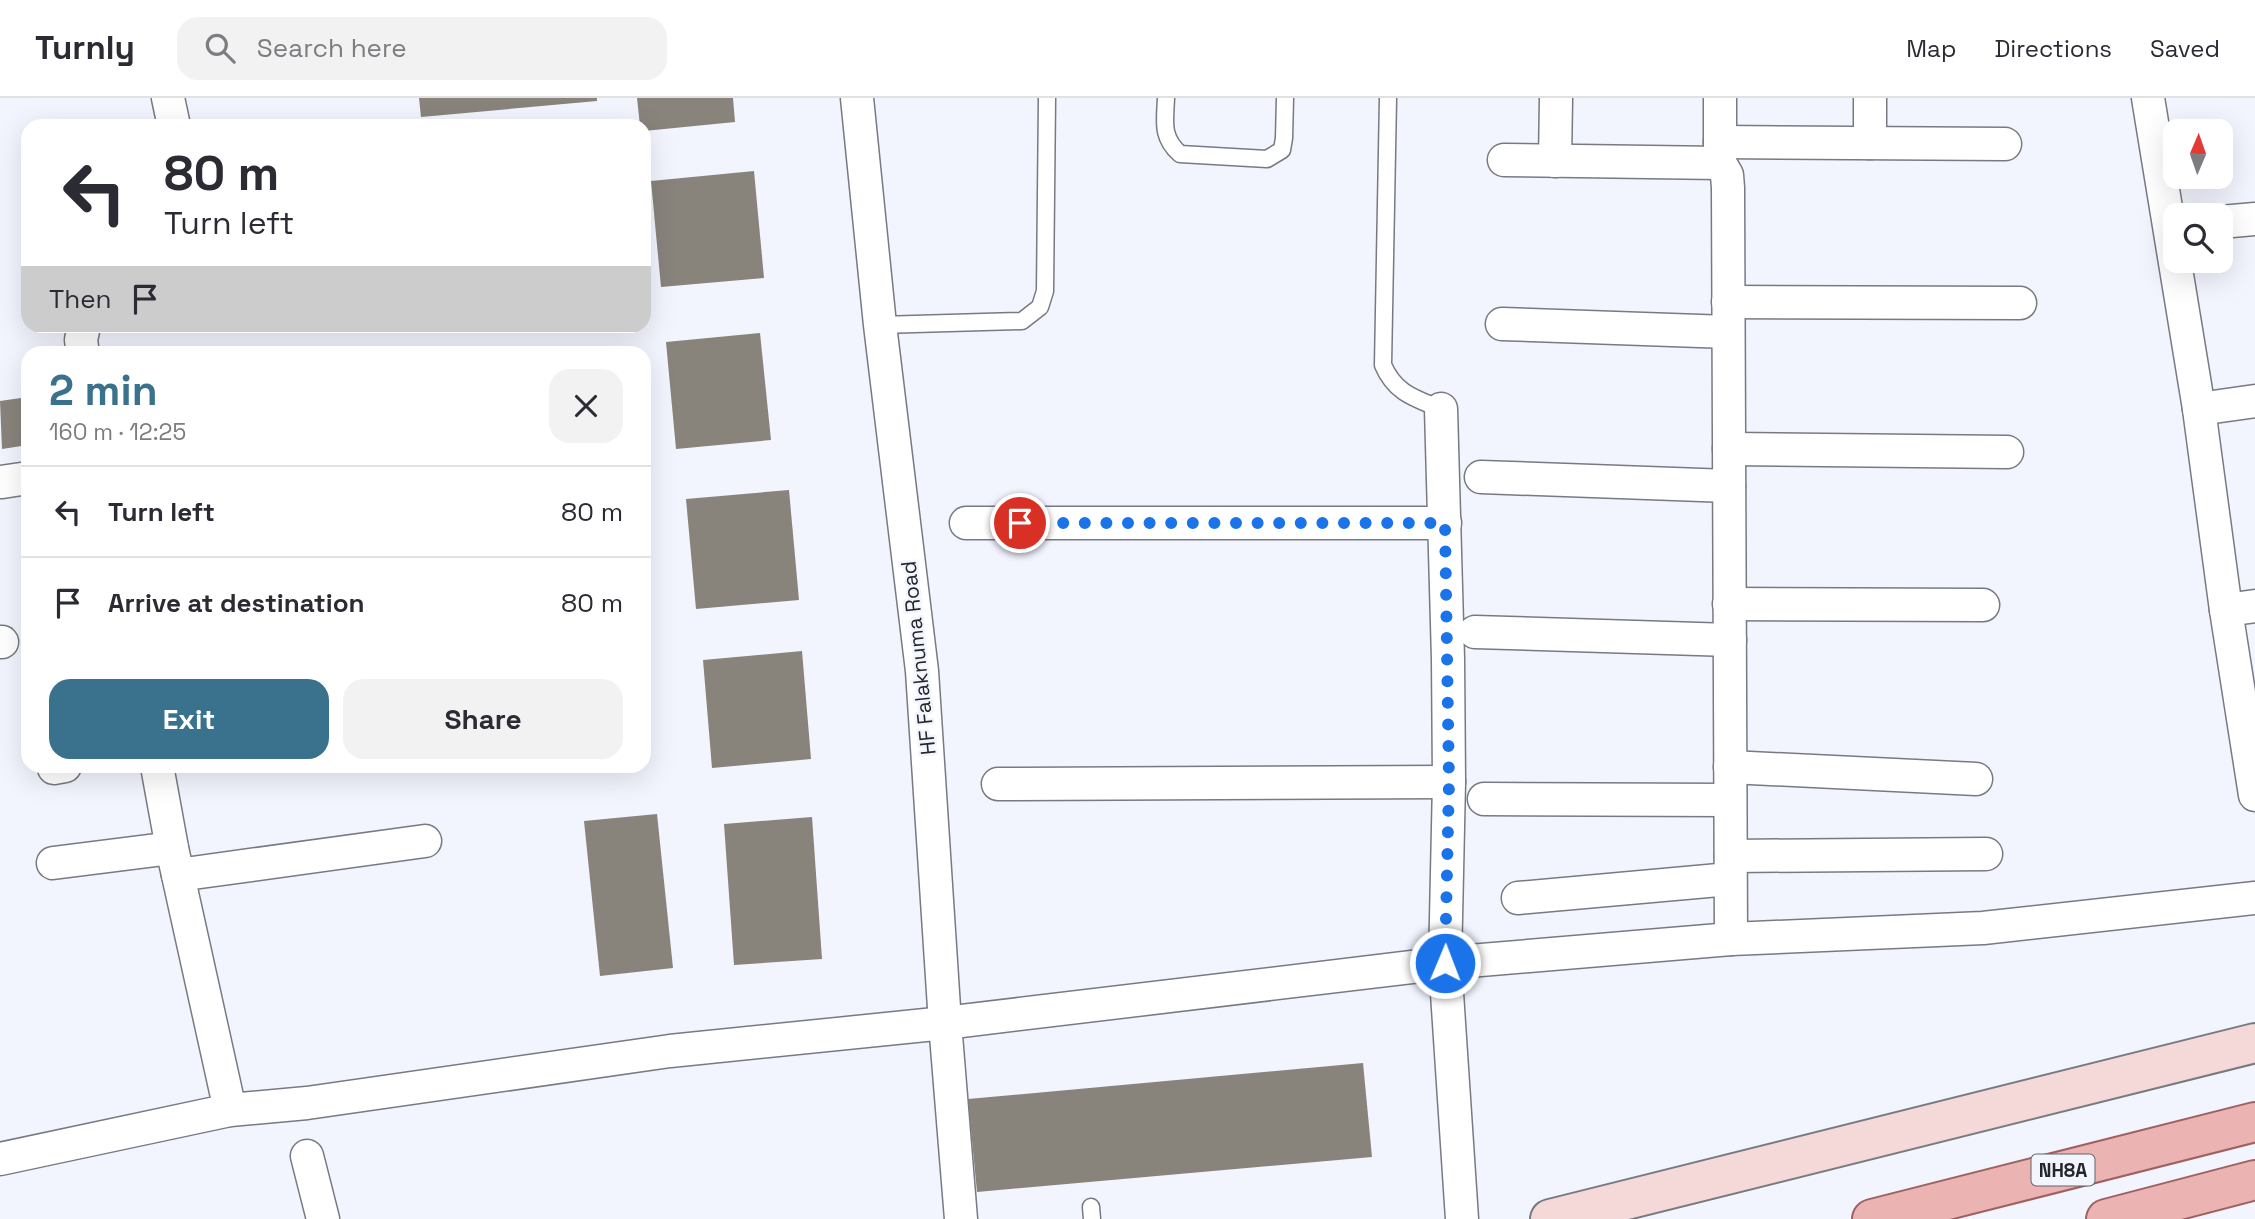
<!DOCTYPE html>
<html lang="en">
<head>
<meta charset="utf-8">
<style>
	body { margin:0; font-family:"Space Grotesk",sans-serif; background:#f2f2f3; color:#2b2b33; height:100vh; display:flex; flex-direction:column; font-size:26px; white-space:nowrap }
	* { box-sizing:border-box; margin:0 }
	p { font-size:23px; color:#7c7c81 }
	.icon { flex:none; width:38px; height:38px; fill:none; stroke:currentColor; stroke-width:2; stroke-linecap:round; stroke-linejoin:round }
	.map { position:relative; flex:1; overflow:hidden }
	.details { position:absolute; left:21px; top:248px; width:630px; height:427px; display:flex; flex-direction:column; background:#fff; border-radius:21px; box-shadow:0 7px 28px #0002 }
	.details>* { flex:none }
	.guide { position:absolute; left:21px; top:21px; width:630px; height:214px; border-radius:21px; box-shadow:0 7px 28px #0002; background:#fff; color:#2b2b33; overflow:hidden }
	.needle { width:46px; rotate:2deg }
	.tools { position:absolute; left:2163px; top:21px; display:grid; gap:14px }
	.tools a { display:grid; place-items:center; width:70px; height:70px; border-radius:14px; background:#fff; box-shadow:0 7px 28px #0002; font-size:35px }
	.pin { position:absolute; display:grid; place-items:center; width:60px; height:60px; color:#fff; margin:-30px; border:4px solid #fff; border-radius:50%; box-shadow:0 2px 7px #0007 }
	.me { position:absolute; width:77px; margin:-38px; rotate:1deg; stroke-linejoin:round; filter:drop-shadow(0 0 5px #0008) }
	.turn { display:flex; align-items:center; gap:24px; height:147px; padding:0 28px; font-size:32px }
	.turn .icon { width:91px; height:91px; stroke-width:2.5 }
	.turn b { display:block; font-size:49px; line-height:60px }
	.then { display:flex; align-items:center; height:66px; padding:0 28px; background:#0003; gap:14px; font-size:26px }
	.round { display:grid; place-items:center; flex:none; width:74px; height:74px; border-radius:21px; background:#f2f2f3 }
	.head { display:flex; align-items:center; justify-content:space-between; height:119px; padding:0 28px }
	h1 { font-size:42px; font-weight:800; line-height:52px; color:#3a728d }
	.cta { display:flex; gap:14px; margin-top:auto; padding:14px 28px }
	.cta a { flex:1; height:80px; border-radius:21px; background:#3a728d; color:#fff; font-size:28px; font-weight:800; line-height:80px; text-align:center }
	.cta a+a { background:#f2f2f3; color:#2b2b33 }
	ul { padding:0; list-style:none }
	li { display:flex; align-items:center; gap:21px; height:91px; padding:0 28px; border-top:2px solid #e1e1e2 }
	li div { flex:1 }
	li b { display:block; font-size:26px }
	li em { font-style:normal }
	header { display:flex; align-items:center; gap:42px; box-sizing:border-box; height:98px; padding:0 35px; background:#fff; border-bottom:2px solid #e1e1e2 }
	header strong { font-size:33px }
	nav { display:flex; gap:38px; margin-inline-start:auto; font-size:24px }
	.search { width:490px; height:63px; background:#f2f2f3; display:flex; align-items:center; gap:18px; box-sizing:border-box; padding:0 24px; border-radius:21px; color:#7c7c81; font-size:26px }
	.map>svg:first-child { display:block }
	.building { fill:#88837b }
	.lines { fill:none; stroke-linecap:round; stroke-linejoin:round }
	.lane-casing { stroke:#787a82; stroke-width:19 }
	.street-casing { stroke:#787a82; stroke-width:35 }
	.secondary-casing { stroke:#787a82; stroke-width:42 }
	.primary-casing { stroke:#9e6162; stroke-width:42 }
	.lane { stroke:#fff; stroke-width:16 }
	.street { stroke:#fff; stroke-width:32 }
	.secondary { stroke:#f5d9d9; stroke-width:38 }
	.primary { stroke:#ecb3b3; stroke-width:38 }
	.route { stroke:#1a73e8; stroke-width:12; stroke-dasharray:0 21.6 }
	.labels { text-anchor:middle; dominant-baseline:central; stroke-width:5; stroke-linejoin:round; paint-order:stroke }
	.shield { fill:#f2f4fe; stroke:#626469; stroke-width:2 }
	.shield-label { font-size:19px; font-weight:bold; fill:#252629 }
	.street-label { font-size:21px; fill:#252629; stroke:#f2f4fe }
</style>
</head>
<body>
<header>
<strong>Turnly</strong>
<div class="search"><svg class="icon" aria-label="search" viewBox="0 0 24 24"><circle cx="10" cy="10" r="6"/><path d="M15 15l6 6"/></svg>Search here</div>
<nav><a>Map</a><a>Directions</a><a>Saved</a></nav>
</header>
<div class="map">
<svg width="2255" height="1121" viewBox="0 0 2255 1121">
	<rect width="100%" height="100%" fill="#f2f4fe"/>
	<g class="building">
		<path d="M419,0H597V3L421,19Z"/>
		<path d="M637,0H733L735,24L644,33V28H640Z"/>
		<path d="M754,73L764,180L661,189L651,83Z"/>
		<path d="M760,235L771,342L676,351L666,244Z"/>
		<path d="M28,299V347L2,351L0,303Z"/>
		<path d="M789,392L799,502L696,511L686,401Z"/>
		<path d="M802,553L811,661L712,670L703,562Z"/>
		<path d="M657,716L673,870L600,878L584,723Z"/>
		<path d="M812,719L822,861L734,867L724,726Z"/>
		<path d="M1363,965L1372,1059L977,1094L968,1001Z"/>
	</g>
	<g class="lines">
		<g class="lane-casing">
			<g id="lane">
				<path d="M1166,0C1165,24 1161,39 1180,56L1267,61L1282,52L1284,40L1285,0"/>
				<path d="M1388,0L1383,267C1395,295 1414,300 1441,311"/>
				<path d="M880,227L1022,223L1040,209L1045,193L1047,0"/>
				<path d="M1091,1109L1092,1121"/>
			</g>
		</g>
		<g class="street-casing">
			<g id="street">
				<path d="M168,0L174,28"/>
				<path d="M857,0L880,227L922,573L945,925L961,1121"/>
				<path d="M1870,0V45"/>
				<path d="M2148,0L2199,311L2226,512L2255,697"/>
				<path d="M1720,44L2005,46"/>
				<path d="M1504,62L1720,65V0"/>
				<path d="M1555,63L1556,0"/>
				<path d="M1720,65L1727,77L1728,90L1731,841"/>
				<path d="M2221,124L2255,121"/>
				<path d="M1728,204L2020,205"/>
				<path d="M1502,226L1728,234"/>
				<path d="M83,256L81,242L84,228"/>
				<path d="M1441,311L1448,561L1449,684L1445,865L1462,1121"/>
				<path d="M2199,311L2255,303"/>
				<path d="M1729,351L2007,354"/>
				<path d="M1481,379L1729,388"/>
				<path d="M2,384L28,380"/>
				<path d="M966,425H1445"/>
				<path d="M1729,506L1983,507"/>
				<path d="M2226,512L2255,508"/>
				<path d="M1475,534L1730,542"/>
				<path d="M0,544H2"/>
				<path d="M157,668L172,750L230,1012"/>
				<path d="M1730,669L1976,681"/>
				<path d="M54,670L65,668"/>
				<path d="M998,686L1449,684"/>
				<path d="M1484,701L1730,702"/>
				<path d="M1731,758L1986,756"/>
				<path d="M53,765L172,750"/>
				<path d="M178,777L425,743"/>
				<path d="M1518,800L1730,781"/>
				<path d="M307,1058L323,1121"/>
				<path d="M0,1061L230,1012L307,1005L670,953L945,925L1445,865L1731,841L1983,830L2255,800"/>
			</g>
		</g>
		<g class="secondary-casing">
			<path id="secondary" d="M1550,1121L2255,945"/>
		</g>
		<g class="primary-casing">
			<g id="primary">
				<path d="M1872,1121L2255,1024"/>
				<path d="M2106,1121L2255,1082"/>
			</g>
		</g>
		<use href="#lane" class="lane"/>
		<use href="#street" class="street"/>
		<use href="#secondary" class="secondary"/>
		<use href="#primary" class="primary"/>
	</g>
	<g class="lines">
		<path class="route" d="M1020,425H1445L1449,684L1445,865"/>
	</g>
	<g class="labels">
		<rect class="shield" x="2031.5" y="1056.5" width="63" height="31" rx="5"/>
		<g class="shield-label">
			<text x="2063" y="1072">NH8A</text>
		</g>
		<g class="street-label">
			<text transform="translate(918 560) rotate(-96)">HF Falaknuma Road</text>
		</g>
	</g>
</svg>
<div class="tools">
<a><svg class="needle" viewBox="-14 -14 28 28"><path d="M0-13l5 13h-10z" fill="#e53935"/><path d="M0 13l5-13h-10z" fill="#7c7c81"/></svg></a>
<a><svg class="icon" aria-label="search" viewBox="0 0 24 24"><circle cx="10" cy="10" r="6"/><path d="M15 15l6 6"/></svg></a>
</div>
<div class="pin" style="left:1020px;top:425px;background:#d93025"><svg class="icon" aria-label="arrive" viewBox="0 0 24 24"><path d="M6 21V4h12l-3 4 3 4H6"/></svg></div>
<svg class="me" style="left:1445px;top:865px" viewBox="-20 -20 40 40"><circle r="17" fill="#1a73e8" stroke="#fff" stroke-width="3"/><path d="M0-11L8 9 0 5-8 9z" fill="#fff"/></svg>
<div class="guide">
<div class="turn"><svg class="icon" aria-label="left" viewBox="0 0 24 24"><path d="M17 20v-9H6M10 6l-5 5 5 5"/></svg><div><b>80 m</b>Turn left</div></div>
<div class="then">Then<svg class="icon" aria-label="arrive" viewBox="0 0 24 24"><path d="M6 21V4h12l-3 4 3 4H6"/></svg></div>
</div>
<section class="details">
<div class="head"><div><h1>2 min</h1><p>160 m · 12:25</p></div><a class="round"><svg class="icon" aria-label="close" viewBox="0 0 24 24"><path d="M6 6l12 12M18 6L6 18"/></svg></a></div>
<ul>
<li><svg class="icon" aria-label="left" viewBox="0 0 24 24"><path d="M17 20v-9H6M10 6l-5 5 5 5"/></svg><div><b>Turn left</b></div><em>80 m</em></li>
<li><svg class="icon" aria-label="arrive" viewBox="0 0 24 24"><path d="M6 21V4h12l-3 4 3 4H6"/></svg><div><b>Arrive at destination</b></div><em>80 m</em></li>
</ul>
<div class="cta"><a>Exit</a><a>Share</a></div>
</section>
</div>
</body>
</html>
